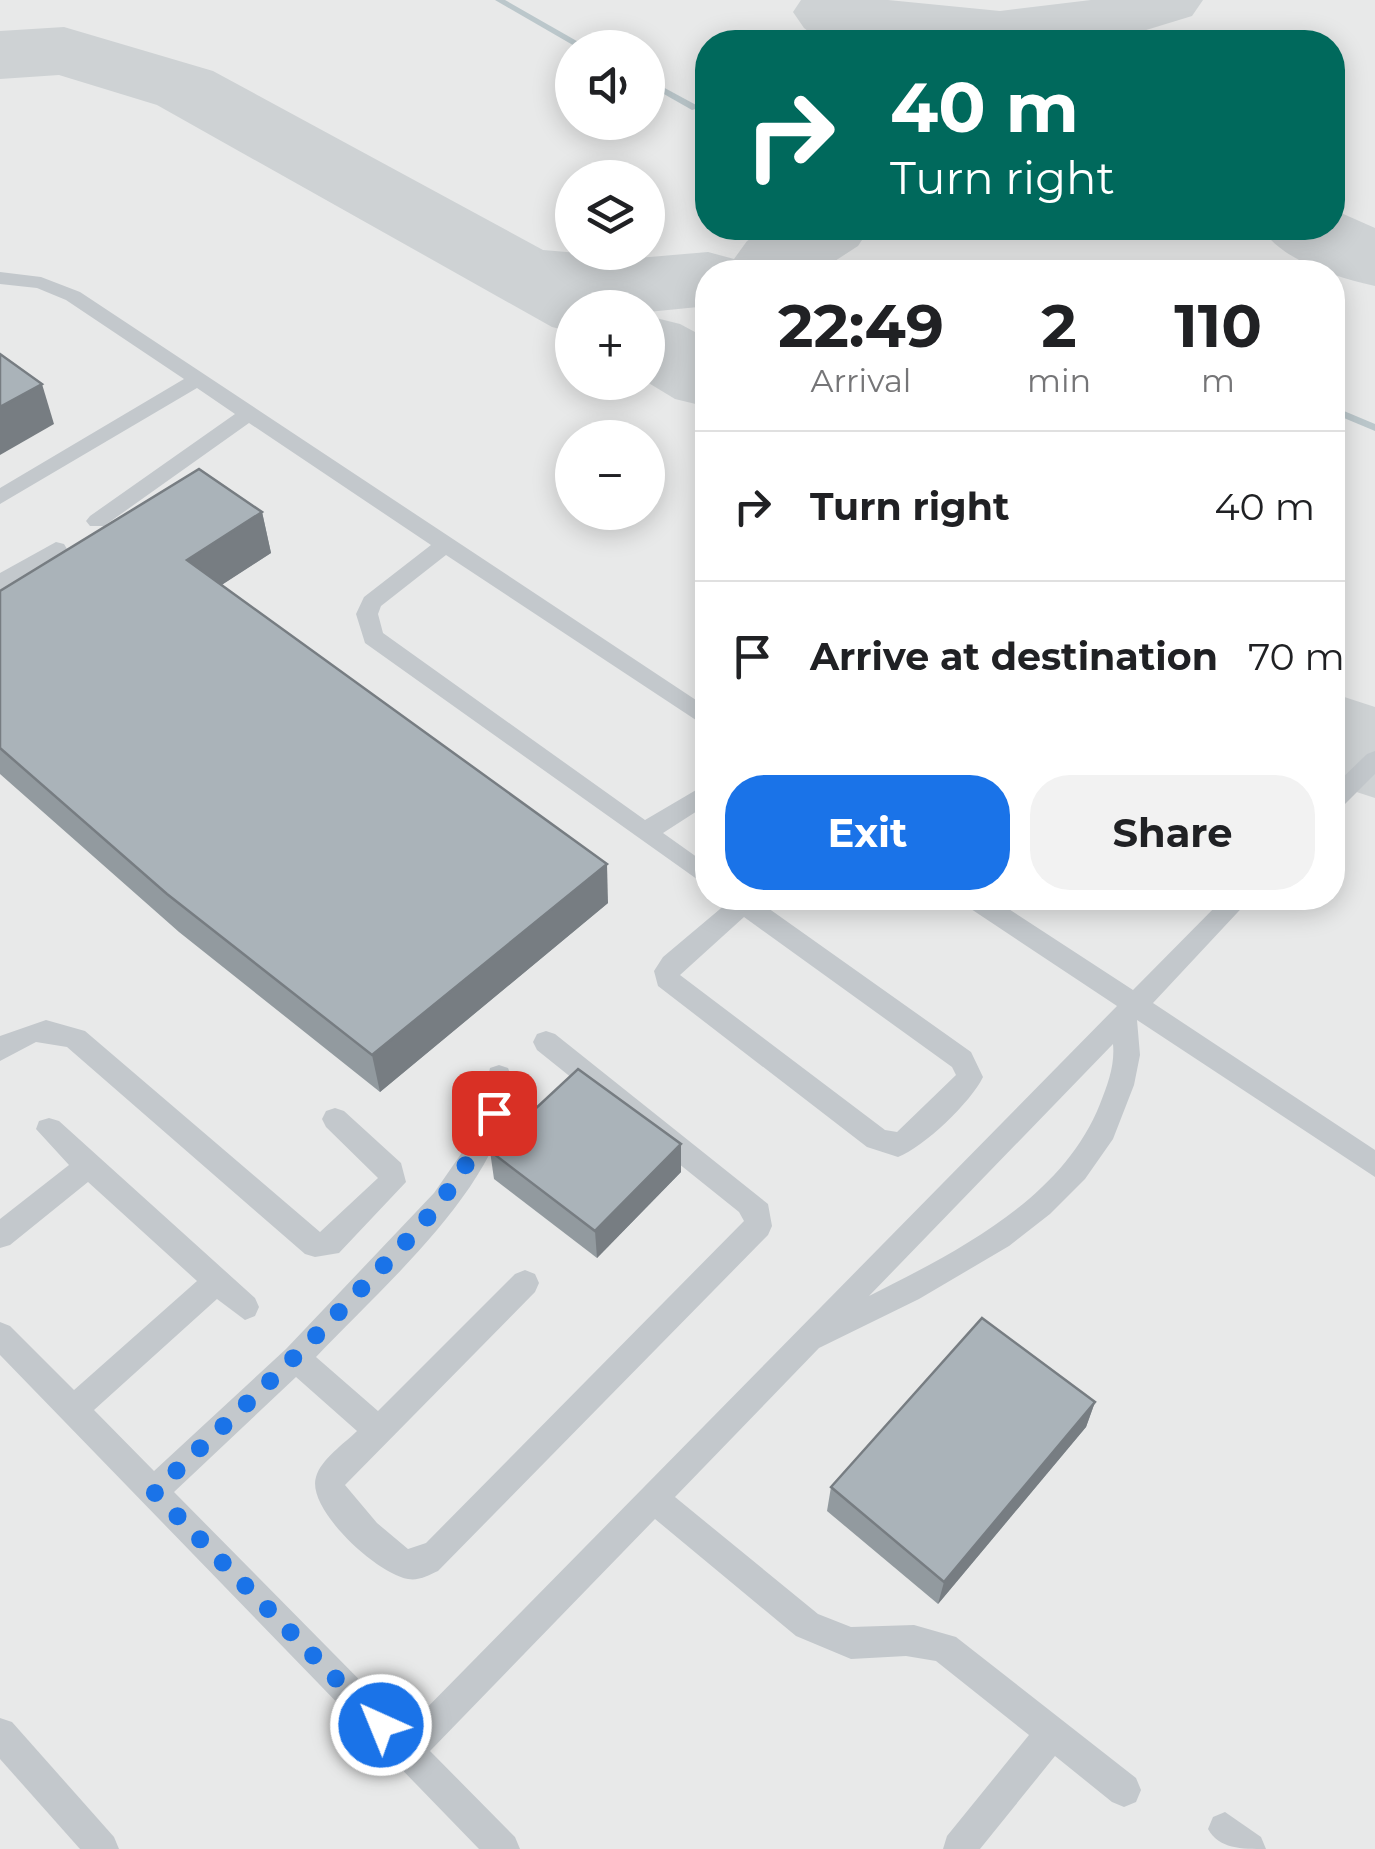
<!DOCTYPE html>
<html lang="en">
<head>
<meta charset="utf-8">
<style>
	body { margin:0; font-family:Montserrat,sans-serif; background:#f2f2f2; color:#202124; height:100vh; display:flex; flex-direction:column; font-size:38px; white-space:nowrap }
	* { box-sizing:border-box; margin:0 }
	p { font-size:32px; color:#757577 }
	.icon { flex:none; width:55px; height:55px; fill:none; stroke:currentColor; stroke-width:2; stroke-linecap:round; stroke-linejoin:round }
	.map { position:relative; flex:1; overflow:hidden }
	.drawer { position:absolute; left:695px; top:260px; width:650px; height:650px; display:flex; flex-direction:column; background:#fff; border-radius:40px; box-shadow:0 5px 25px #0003 }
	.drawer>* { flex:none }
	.banner { position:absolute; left:695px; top:30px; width:650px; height:210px; border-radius:40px; box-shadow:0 5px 25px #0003; background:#00695c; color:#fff; overflow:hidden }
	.controls { position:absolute; left:555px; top:30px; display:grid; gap:20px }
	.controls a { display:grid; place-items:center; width:110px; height:110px; border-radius:50%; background:#fff; box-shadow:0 5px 25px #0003; font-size:50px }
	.pin { position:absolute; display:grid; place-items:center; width:85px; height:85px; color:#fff; margin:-42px; border-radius:20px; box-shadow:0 5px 15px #0006 }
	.me { position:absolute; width:110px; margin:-55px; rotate:316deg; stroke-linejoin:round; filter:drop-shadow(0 0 8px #0008) }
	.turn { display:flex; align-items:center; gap:35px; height:210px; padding:0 30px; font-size:45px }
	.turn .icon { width:130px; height:130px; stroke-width:2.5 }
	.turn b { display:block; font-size:70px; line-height:85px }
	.eta { display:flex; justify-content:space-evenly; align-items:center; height:170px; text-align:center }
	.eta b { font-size:60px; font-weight:700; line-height:70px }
	.button { display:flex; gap:20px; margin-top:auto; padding:20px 30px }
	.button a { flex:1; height:115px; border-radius:40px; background:#1a73e8; color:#fff; font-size:40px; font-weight:700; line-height:115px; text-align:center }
	.button a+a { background:#f2f2f2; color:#202124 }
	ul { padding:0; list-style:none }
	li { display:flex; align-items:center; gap:30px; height:150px; padding:0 30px; border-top:2px solid #e0e0e0 }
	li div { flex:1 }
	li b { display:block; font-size:38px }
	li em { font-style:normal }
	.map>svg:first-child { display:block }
	.built { fill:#e8e9e9; fill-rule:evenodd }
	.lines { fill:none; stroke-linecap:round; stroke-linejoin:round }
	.stream { fill:#bbc7cb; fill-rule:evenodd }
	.taxiway { fill:#ced2d4; fill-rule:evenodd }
	.lane { fill:#c3c8cc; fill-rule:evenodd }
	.wall { fill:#929a9f }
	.shaded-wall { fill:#777d82 }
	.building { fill:#aab3b9; stroke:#777d82; stroke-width:2.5 }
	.route { stroke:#1a73e8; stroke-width:18; stroke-dasharray:0 32.4 }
</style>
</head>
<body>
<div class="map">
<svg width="1375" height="1849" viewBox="0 0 1375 1849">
	<rect width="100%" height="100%" fill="#fafaf8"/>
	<path class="built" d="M0,0H1375V1849H0ZM708,42H1332V228H708ZM572,48H648V122H572ZM572,178H648V252H572ZM708,272H1332V898H708ZM572,308H648V382H572ZM572,438H648V512H572Z"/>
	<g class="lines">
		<g class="stream">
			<path d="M495,0H505L589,48H578Z"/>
			<path d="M648,79L698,106L699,108L692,110L648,85Z"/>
			<path d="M1332,406L1375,424V431L1332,413Z"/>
		</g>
		<g class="taxiway">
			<path d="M801,0H888L1000,11L1091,0H1203L1192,16L1107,42H822L804,28L793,12Z"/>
			<path d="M64,27L213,71L543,250L638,258L708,252L734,259L747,241L769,228H870L858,246L818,272H708V306L648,312V308H572V332L552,327L157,105L59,75L0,79V31Z"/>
			<path d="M1332,209L1375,228V286C1336,277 1284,262 1261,228H1332Z"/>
			<path d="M648,316L680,324L708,339V407L675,399L647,382Z"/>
			<path d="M1332,693L1375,707V798L1332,784Z"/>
		</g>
		<g class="lane">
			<path d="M0,272L41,277L80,292L708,708V728L446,555L381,606L378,614L383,633L645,820L708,783V804L663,833L708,865V887L365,643L356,614L364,597L431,545L249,423L104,526H90L86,521L90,516L235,414L197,388L0,504V488L184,379L66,300L37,288L0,284Z"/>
			<path d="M56,542L64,544L67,549L64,554L0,590V573Z"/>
			<path d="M1375,751V774L1340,809L1332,812V788L1367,754Z"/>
			<path d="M723,898H754L971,1052L983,1077C971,1102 924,1147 898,1157L867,1147L658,986L654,971L663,957L726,904ZM744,917L952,1067L956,1075L897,1132L885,1130L680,975Z"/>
			<path d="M962,898H992L1133,990L1224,898H1251L1153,1003L1375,1150V1177L1137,1020L1140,1055L1134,1085L1113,1139L1085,1179L1050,1214L1009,1246L919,1299L819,1348L675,1497L818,1614L851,1627L914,1625L956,1637L1136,1778L1141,1790L1136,1802L1124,1807L1112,1802L1055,1756L980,1849H943L947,1836L1029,1735L936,1661L906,1656L851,1659L796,1636L655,1519L430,1751L515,1837L520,1849H479L0,1355V1322L10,1326L74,1390L197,1281L88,1182L10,1245L0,1248V1219L69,1165L36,1129L39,1121L49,1118L59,1121L255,1298L259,1307L255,1316L245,1320L217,1299L94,1410L154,1471L286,1349L434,1193L463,1151L480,1113L490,1068L499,1065L508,1068C513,1079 510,1087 509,1098C494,1192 380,1289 316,1357L378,1411L515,1274L525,1270L535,1274L539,1283L535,1292L345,1485L377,1523L408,1549L426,1543L744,1221L739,1212L537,1050L533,1042L537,1034L546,1031L555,1034L768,1204L772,1226L768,1235L438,1571C429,1575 419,1581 408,1579C377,1574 306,1509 316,1477C321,1459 345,1443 357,1431L296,1377L174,1492L407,1728L1117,1006L965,905ZM1113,1044C1115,1065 1108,1084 1100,1104C1062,1200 956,1252 869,1296Z"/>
			<path d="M46,1020L85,1031L320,1232L378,1178L326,1127L322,1119L326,1111L335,1108L344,1111L401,1163L406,1182L339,1253L315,1257L305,1254L67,1047L36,1042L0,1061V1036Z"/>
			<path d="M0,1718L12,1722L114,1837L119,1849H80L0,1759Z"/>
			<path d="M1225,1812L1261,1837L1266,1849C1241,1849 1219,1849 1208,1829L1213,1817Z"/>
		</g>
	</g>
	<g class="wall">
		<path d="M262,512L271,553L221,585L608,903L380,1092L179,932L0,774V591Z"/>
		<path d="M490,1151L681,1172L597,1258L494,1179Z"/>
		<path d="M1095,1402L1086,1427L938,1604L827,1511L831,1487Z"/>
	</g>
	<g class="shaded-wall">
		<path d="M42,384L54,424L0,455V407Z"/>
		<path d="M262,512L271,553L197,601L187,560Z"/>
		<path d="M607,864L608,903L380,1092L372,1055Z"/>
		<path d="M681,1144V1172L597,1258L595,1231Z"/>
		<path d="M1095,1402L1086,1427L938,1604L944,1582Z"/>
	</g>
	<g class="building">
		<path d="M0,354L42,384L0,407Z"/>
		<path d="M199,469L262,512L187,560L607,864L372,1055L167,894L0,748V591Z"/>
		<path d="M578,1069L681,1144L595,1231L490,1151Z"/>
		<path d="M982,1318L1095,1402L944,1582L831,1487Z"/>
	</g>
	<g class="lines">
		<path class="route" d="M381,1725L154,1492C222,1427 291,1363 356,1294C416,1232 456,1193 494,1113"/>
	</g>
</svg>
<div class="controls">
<a><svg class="icon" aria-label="sound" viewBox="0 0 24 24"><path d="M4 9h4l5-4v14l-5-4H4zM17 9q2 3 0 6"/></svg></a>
<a><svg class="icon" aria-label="layers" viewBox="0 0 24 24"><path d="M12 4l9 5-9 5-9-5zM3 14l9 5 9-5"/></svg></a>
<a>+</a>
<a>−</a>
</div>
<div class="pin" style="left:494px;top:1113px;background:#d93025"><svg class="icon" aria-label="arrive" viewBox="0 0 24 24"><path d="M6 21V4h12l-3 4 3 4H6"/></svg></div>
<svg class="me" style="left:381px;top:1725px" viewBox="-20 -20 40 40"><circle r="17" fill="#1a73e8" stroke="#fff" stroke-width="3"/><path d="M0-11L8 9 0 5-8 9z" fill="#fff"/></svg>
<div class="banner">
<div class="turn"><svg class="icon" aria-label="right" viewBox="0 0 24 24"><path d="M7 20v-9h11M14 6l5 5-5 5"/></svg><div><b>40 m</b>Turn right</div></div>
</div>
<section class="drawer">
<div class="eta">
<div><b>22:49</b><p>Arrival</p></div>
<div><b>2</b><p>min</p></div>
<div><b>110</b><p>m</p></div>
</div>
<ul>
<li><svg class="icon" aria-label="right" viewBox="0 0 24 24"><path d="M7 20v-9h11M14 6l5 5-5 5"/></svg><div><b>Turn right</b></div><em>40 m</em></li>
<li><svg class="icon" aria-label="arrive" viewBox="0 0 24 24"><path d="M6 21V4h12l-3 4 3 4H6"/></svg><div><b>Arrive at destination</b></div><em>70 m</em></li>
</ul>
<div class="button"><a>Exit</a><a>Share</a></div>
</section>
</div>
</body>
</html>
